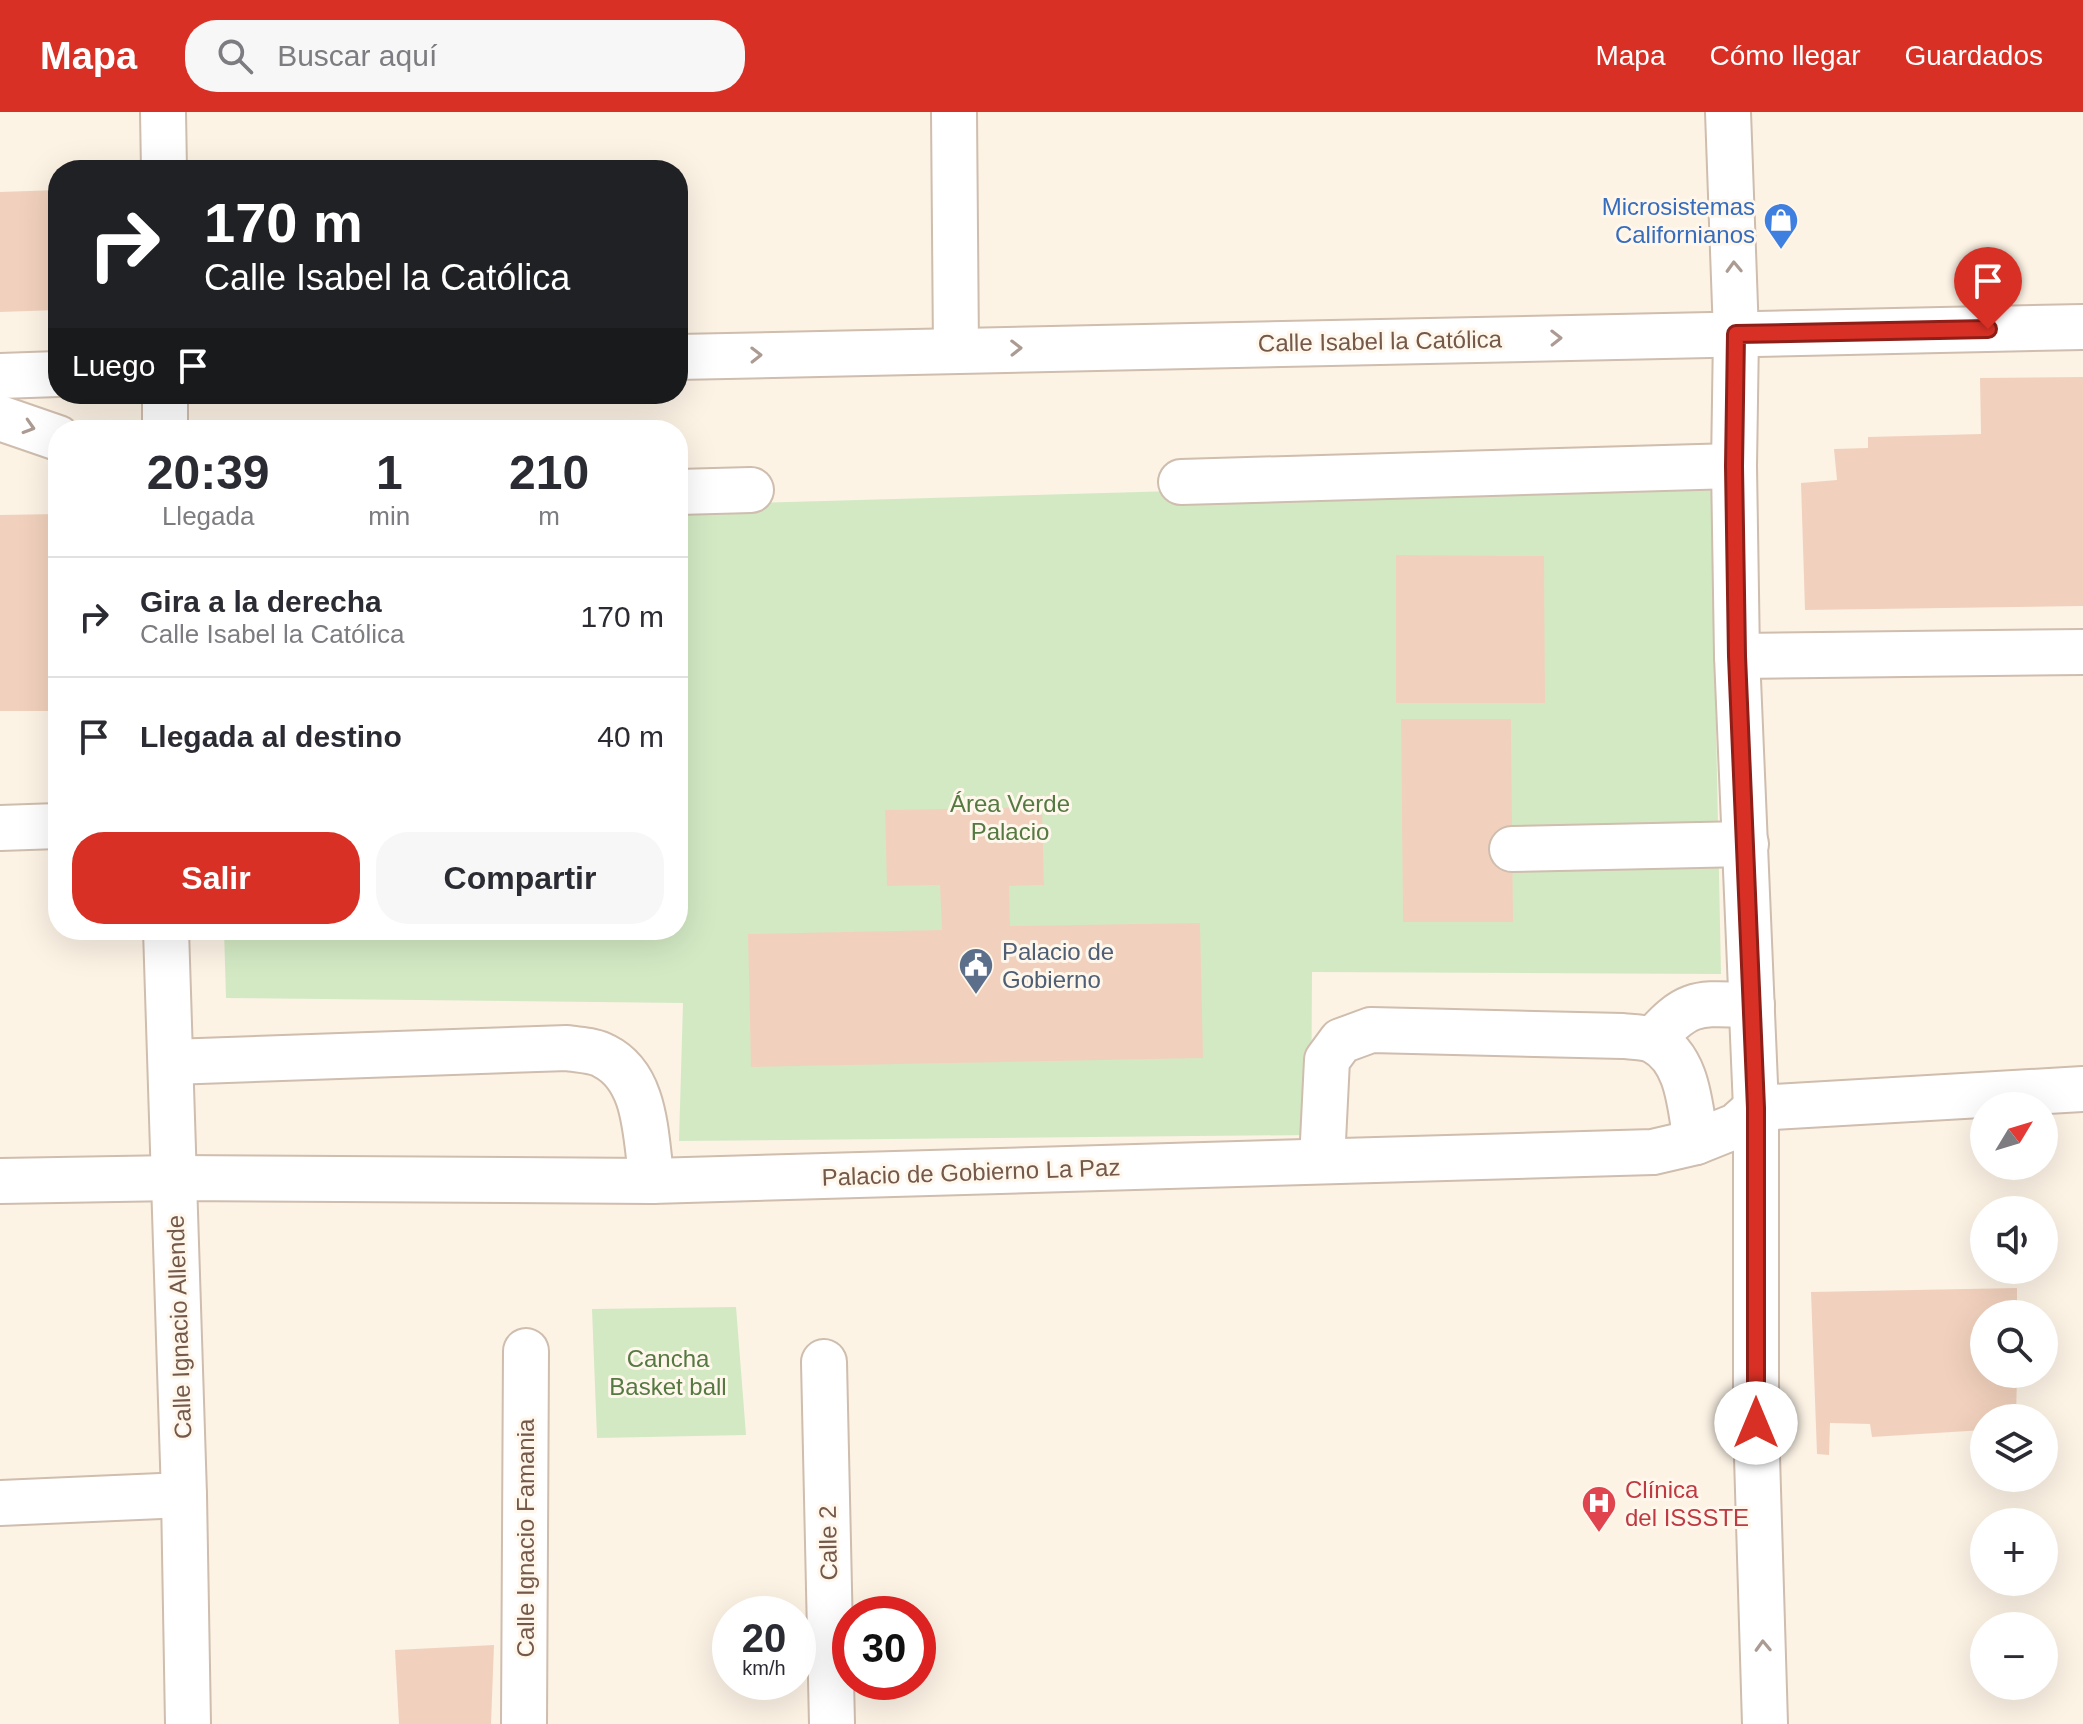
<!DOCTYPE html>
<html lang="es">
<head>
<meta charset="utf-8">
<style>
	body { margin:0; font-family:Arial,sans-serif; background:#f7f7f7; color:#2b2b33; height:100vh; display:flex; flex-direction:column; font-size:30px; white-space:nowrap }
	* { box-sizing:border-box; margin:0 }
	p { font-size:26px; color:#7c7c81 }
	.icon { flex:none; width:44px; height:44px; fill:none; stroke:currentColor; stroke-width:2; stroke-linecap:round; stroke-linejoin:round }
	.map { position:relative; flex:1; overflow:hidden }
	.panel { position:absolute; left:48px; top:308px; width:640px; height:520px; display:flex; flex-direction:column; background:#fff; border-radius:32px; box-shadow:0 8px 32px #0002 }
	.panel>* { flex:none }
	.top-card { position:absolute; left:48px; top:48px; width:640px; height:244px; border-radius:32px; box-shadow:0 8px 32px #0002; background:#202124; color:#fff; overflow:hidden }
	.needle { width:52px; rotate:52deg }
	.buttons { position:absolute; left:1970px; top:980px; display:grid; gap:16px }
	.buttons a { display:grid; place-items:center; width:88px; height:88px; border-radius:50%; background:#fff; box-shadow:0 8px 32px #0002; font-size:40px }
	.speed { position:absolute; left:712px; top:1484px; display:flex; gap:16px; font-size:40px; font-weight:700; text-align:center }
	.speed>* { display:grid; place-content:center; width:104px; height:104px; border-radius:50%; background:#fff; box-shadow:0 8px 32px #0002; line-height:1 }
	.speed small { font-size:20px; font-weight:400 }
	.speed .limit { border:12px solid #d22; background:#fff; color:#111 }
	.pin { position:absolute; display:grid; place-items:center; width:68px; height:68px; color:#fff; margin:-82px -34px; border-radius:50% 50% 50% 0; rotate:-45deg; box-shadow:0 0 8px #0007 }
	.pin .icon { rotate:45deg }
	.me { position:absolute; width:88px; margin:-44px; rotate:0deg; stroke-linejoin:round; filter:drop-shadow(0 0 6px #0008) }
	.turn { display:flex; align-items:center; gap:28px; height:168px; padding:0 24px; font-size:36px }
	.turn .icon { width:104px; height:104px; stroke-width:2.5 }
	.turn b { display:block; font-size:56px; line-height:68px }
	.then { display:flex; align-items:center; height:76px; padding:0 24px; background:#0003; gap:16px; font-size:30px }
	.eta { display:flex; justify-content:space-evenly; align-items:center; height:136px; text-align:center }
	.eta b { font-size:48px; font-weight:800; line-height:56px }
	.cta { display:flex; gap:16px; margin-top:auto; padding:16px 24px }
	.cta a { flex:1; height:92px; border-radius:32px; background:#d93025; color:#fff; font-size:32px; font-weight:800; line-height:92px; text-align:center }
	.cta a+a { background:#f7f7f7; color:#2b2b33 }
	ul { padding:0; list-style:none }
	li { display:flex; align-items:center; gap:24px; height:120px; padding:0 24px; border-top:2px solid #e1e1e2 }
	li div { flex:1 }
	li b { display:block; font-size:30px }
	li em { font-style:normal }
	header { display:flex; align-items:center; gap:48px; box-sizing:border-box; height:112px; padding:0 40px; background:#d93025; color:#fff }
	header strong { font-size:38px }
	nav { display:flex; gap:44px; margin-inline-start:auto; font-size:28px }
	.search { width:560px; height:72px; background:#f7f7f7; display:flex; align-items:center; gap:20px; box-sizing:border-box; padding:0 28px; border-radius:32px; color:#7c7c81; font-size:30px }
	.map>svg:first-child { display:block }
	.green { fill:#d3e9c4 }
	.building { fill:#f1d1bd }
	.lines { fill:none; stroke-linecap:round; stroke-linejoin:round }
	.minor-casing { stroke:#cfbdae; stroke-width:48 }
	.minor { stroke:#fff; stroke-width:44 }
	.oneway { stroke:#ac9b93 }
	.route-casing { stroke:#8d1f18; stroke-width:20 }
	.route { stroke:#d93025; stroke-width:14 }
	.labels { text-anchor:middle; dominant-baseline:central; stroke-width:6; stroke-linejoin:round; paint-order:stroke }
	.shop-label { font-size:24px; fill:#366cbe; stroke:#fff7eb; text-anchor:end }
	.street-label { font-size:24px; fill:#74594b; stroke:#fff7eb }
	.park-label { font-size:24px; fill:#547942; stroke:#fff7eb }
	.service-label { font-size:24px; fill:#4e5e75; stroke:#fff7eb; text-anchor:start }
	.health-label { font-size:24px; fill:#be3a42; stroke:#fff7eb; text-anchor:start }
</style>
</head>
<body>
<header>
<strong>Mapa</strong>
<div class="search"><svg class="icon" aria-label="search" viewBox="0 0 24 24"><circle cx="10" cy="10" r="6"/><path d="M15 15l6 6"/></svg>Buscar aquí</div>
<nav><a>Mapa</a><a>Cómo llegar</a><a>Guardados</a></nav>
</header>
<div class="map">
<svg width="2083" height="1612" viewBox="0 0 2083 1612">
	<rect width="100%" height="100%" fill="#fcf3e5"/>
	<g class="green">
		<path d="M1711,364L1721,862L1312,860L1311,1023L679,1029L683,891L226,886L224,818H678V393Z"/>
		<path d="M736,1195L746,1323L597,1326L592,1197Z"/>
	</g>
	<g class="building">
		<path d="M58,78V198L0,200V80Z"/>
		<path d="M2083,265V494L1805,498L1801,371L1837,368L1834,337L1868,336V325L1981,322L1980,266Z"/>
		<path d="M58,402V599H0V403Z"/>
		<path d="M1396,443L1544,444L1545,591H1396Z"/>
		<path d="M1401,607H1511L1513,810H1403Z"/>
		<path d="M1042,695L1044,773L1009,774L1010,814L1200,811L1203,946L751,955L748,822L942,818L940,773L887,774L885,698Z"/>
		<path d="M2017,1176V1202H1984V1262H2017L2016,1306H1984V1318L1872,1325L1870,1312L1830,1311L1829,1343L1817,1342L1811,1180Z"/>
		<path d="M494,1533L491,1612H399L395,1538Z"/>
	</g>
	<g class="lines">
		<g class="minor-casing">
			<g id="minor">
				<path d="M163,0L164,58"/>
				<path d="M954,0L956,238"/>
				<path d="M1728,0L1736,222L1734,354L1737,544L1756,996V1311L1765,1612"/>
				<path d="M678,245L2083,215"/>
				<path d="M0,264L58,262"/>
				<path d="M0,306L58,326"/>
				<path d="M165,318V282"/>
				<path d="M1181,370L1734,354"/>
				<path d="M678,380L751,378"/>
				<path d="M1737,544L2083,540"/>
				<path d="M0,716L58,714"/>
				<path d="M1512,737L1746,732"/>
				<path d="M166,818L184,1383L188,1612"/>
				<path d="M1653,928C1689,886 1700,892 1752,893"/>
				<path d="M171,950L567,936C579,938 594,938 604,944C648,966 645,1026 652,1069"/>
				<path d="M1322,1049L1327,948L1341,929L1371,918L1623,924C1632,925 1646,925 1654,929C1689,947 1690,996 1696,1030"/>
				<path d="M0,1069L175,1066L652,1069L1653,1040L1696,1030L1736,1014L1756,996L2083,977"/>
				<path d="M824,1250L832,1612"/>
				<path d="M0,1391L184,1383"/>
				<path d="M524,1612L526,1239"/>
			</g>
		</g>
		<use href="#minor" class="minor"/>
	</g>
	<defs><path id="oneway-chevron" d="M-2-3.5L2.5 0L-2 3.5" fill="none" stroke-width="1.6" stroke-linecap="round" stroke-linejoin="round" transform="scale(2)"/></defs>
	<g class="oneway">
		<use href="#oneway-chevron" transform="translate(1734 155) rotate(-92)"/>
		<use href="#oneway-chevron" transform="translate(1556 226) rotate(-1)"/>
		<use href="#oneway-chevron" transform="translate(1016 236) rotate(-1)"/>
		<use href="#oneway-chevron" transform="translate(756 243) rotate(-1)"/>
		<use href="#oneway-chevron" transform="translate(29 315) rotate(17)"/>
		<use href="#oneway-chevron" transform="translate(1763 1534) rotate(-92)"/>
	</g>
	<g class="lines">
		<g class="route-casing">
			<path id="route" d="M1756,1311V996L1737,544L1734,354L1736,222L1988,217"/>
		</g>
		<use href="#route" class="route"/>
	</g>
	<defs>
		<g id="shop-pin" transform="scale(1.8)"><path d="M0 17L-7.5 6A9.5 9.5 0 1 1 7.5 6Z" fill="#3f7fe0" stroke="#fff7eb"/><path d="M-5-2.5h2.3a2.7 3.5 0 0 1 5.4 0H5L5.5 6h-11ZM-1.5-2.5h3a1.5 2.3 0 0 0-3 0Z" fill="#fff"/></g>
		<g id="civic-pin" transform="scale(1.8)"><path d="M0 17L-7.5 6A9.5 9.5 0 1 1 7.5 6Z" fill="#5c6f8a" stroke="#fff7eb"/><path d="M-.6-6.5H3V-4.5H.6V-3L4-1V1h2V6H-6V1h2V-1L-.6-3ZM-1.2 2.5V6h2.4V2.5Z" fill="#fff"/></g>
		<g id="hospital-pin" transform="scale(1.8)"><path d="M0 17L-7.5 6A9.5 9.5 0 1 1 7.5 6Z" fill="#e0444e" stroke="#fff7eb"/><path d="M-5-5h3v3.5h4V-5h3V5h-3V1.5h-4V5h-3Z" fill="#fff"/></g>
	</defs>
	<g fill-rule="evenodd">
		<use href="#shop-pin" x="1781" y="108"/>
		<use href="#civic-pin" x="976" y="853"/>
		<use href="#hospital-pin" x="1599" y="1391"/>
	</g>
	<g class="labels">
		<g class="shop-label">
			<text x="1755" y="94">Microsistemas<tspan x="1755" dy="28">Californianos</tspan></text>
		</g>
		<g class="street-label">
			<text transform="translate(1380 229) rotate(-1)">Calle Isabel la Católica</text>
			<text transform="translate(971 1060) rotate(-2)">Palacio de Gobierno La Paz</text>
			<text transform="translate(179 1215) rotate(-92)">Calle Ignacio Allende</text>
			<text transform="translate(525 1426) rotate(-90)">Calle Ignacio Famania</text>
			<text transform="translate(828 1431) rotate(-91)">Calle 2</text>
		</g>
		<g class="park-label">
			<text x="1010" y="691">Área Verde<tspan x="1010" dy="28">Palacio</tspan></text>
			<text x="668" y="1246">Cancha<tspan x="668" dy="28">Basket ball</tspan></text>
		</g>
		<g class="service-label">
			<text x="1002" y="839">Palacio de<tspan x="1002" dy="28">Gobierno</tspan></text>
		</g>
		<g class="health-label">
			<text x="1625" y="1377">Clínica<tspan x="1625" dy="28">del ISSSTE</tspan></text>
		</g>
	</g>
</svg>
<div class="buttons">
<a><svg class="needle" viewBox="-14 -14 28 28"><path d="M0-13l5 13h-10z" fill="#e53935"/><path d="M0 13l5-13h-10z" fill="#7c7c81"/></svg></a>
<a><svg class="icon" aria-label="sound" viewBox="0 0 24 24"><path d="M4 9h4l5-4v14l-5-4H4zM17 9q2 3 0 6"/></svg></a>
<a><svg class="icon" aria-label="search" viewBox="0 0 24 24"><circle cx="10" cy="10" r="6"/><path d="M15 15l6 6"/></svg></a>
<a><svg class="icon" aria-label="layers" viewBox="0 0 24 24"><path d="M12 4l9 5-9 5-9-5zM3 14l9 5 9-5"/></svg></a>
<a>+</a>
<a>−</a>
</div>
<div class="speed"><div>20<small>km/h</small></div><div class="limit">30</div></div>
<div class="pin" style="left:1988px;top:217px;background:#d93025"><svg class="icon" aria-label="arrive" viewBox="0 0 24 24"><path d="M6 21V4h12l-3 4 3 4H6"/></svg></div>
<svg class="me" style="left:1756px;top:1311px" viewBox="-20 -20 40 40"><circle r="19" fill="#fff"/><path d="M0-13L10 11 0 6-10 11z" fill="#d93025"/></svg>
<div class="top-card">
<div class="turn"><svg class="icon" aria-label="right" viewBox="0 0 24 24"><path d="M7 20v-9h11M14 6l5 5-5 5"/></svg><div><b>170 m</b>Calle Isabel la Católica</div></div>
<div class="then">Luego<svg class="icon" aria-label="arrive" viewBox="0 0 24 24"><path d="M6 21V4h12l-3 4 3 4H6"/></svg></div>
</div>
<section class="panel">
<div class="eta">
<div><b>20:39</b><p>Llegada</p></div>
<div><b>1</b><p>min</p></div>
<div><b>210</b><p>m</p></div>
</div>
<ul>
<li><svg class="icon" aria-label="right" viewBox="0 0 24 24"><path d="M7 20v-9h11M14 6l5 5-5 5"/></svg><div><b>Gira a la derecha</b><p>Calle Isabel la Católica</p></div><em>170 m</em></li>
<li><svg class="icon" aria-label="arrive" viewBox="0 0 24 24"><path d="M6 21V4h12l-3 4 3 4H6"/></svg><div><b>Llegada al destino</b></div><em>40 m</em></li>
</ul>
<div class="cta"><a>Salir</a><a>Compartir</a></div>
</section>
</div>
</body>
</html>
